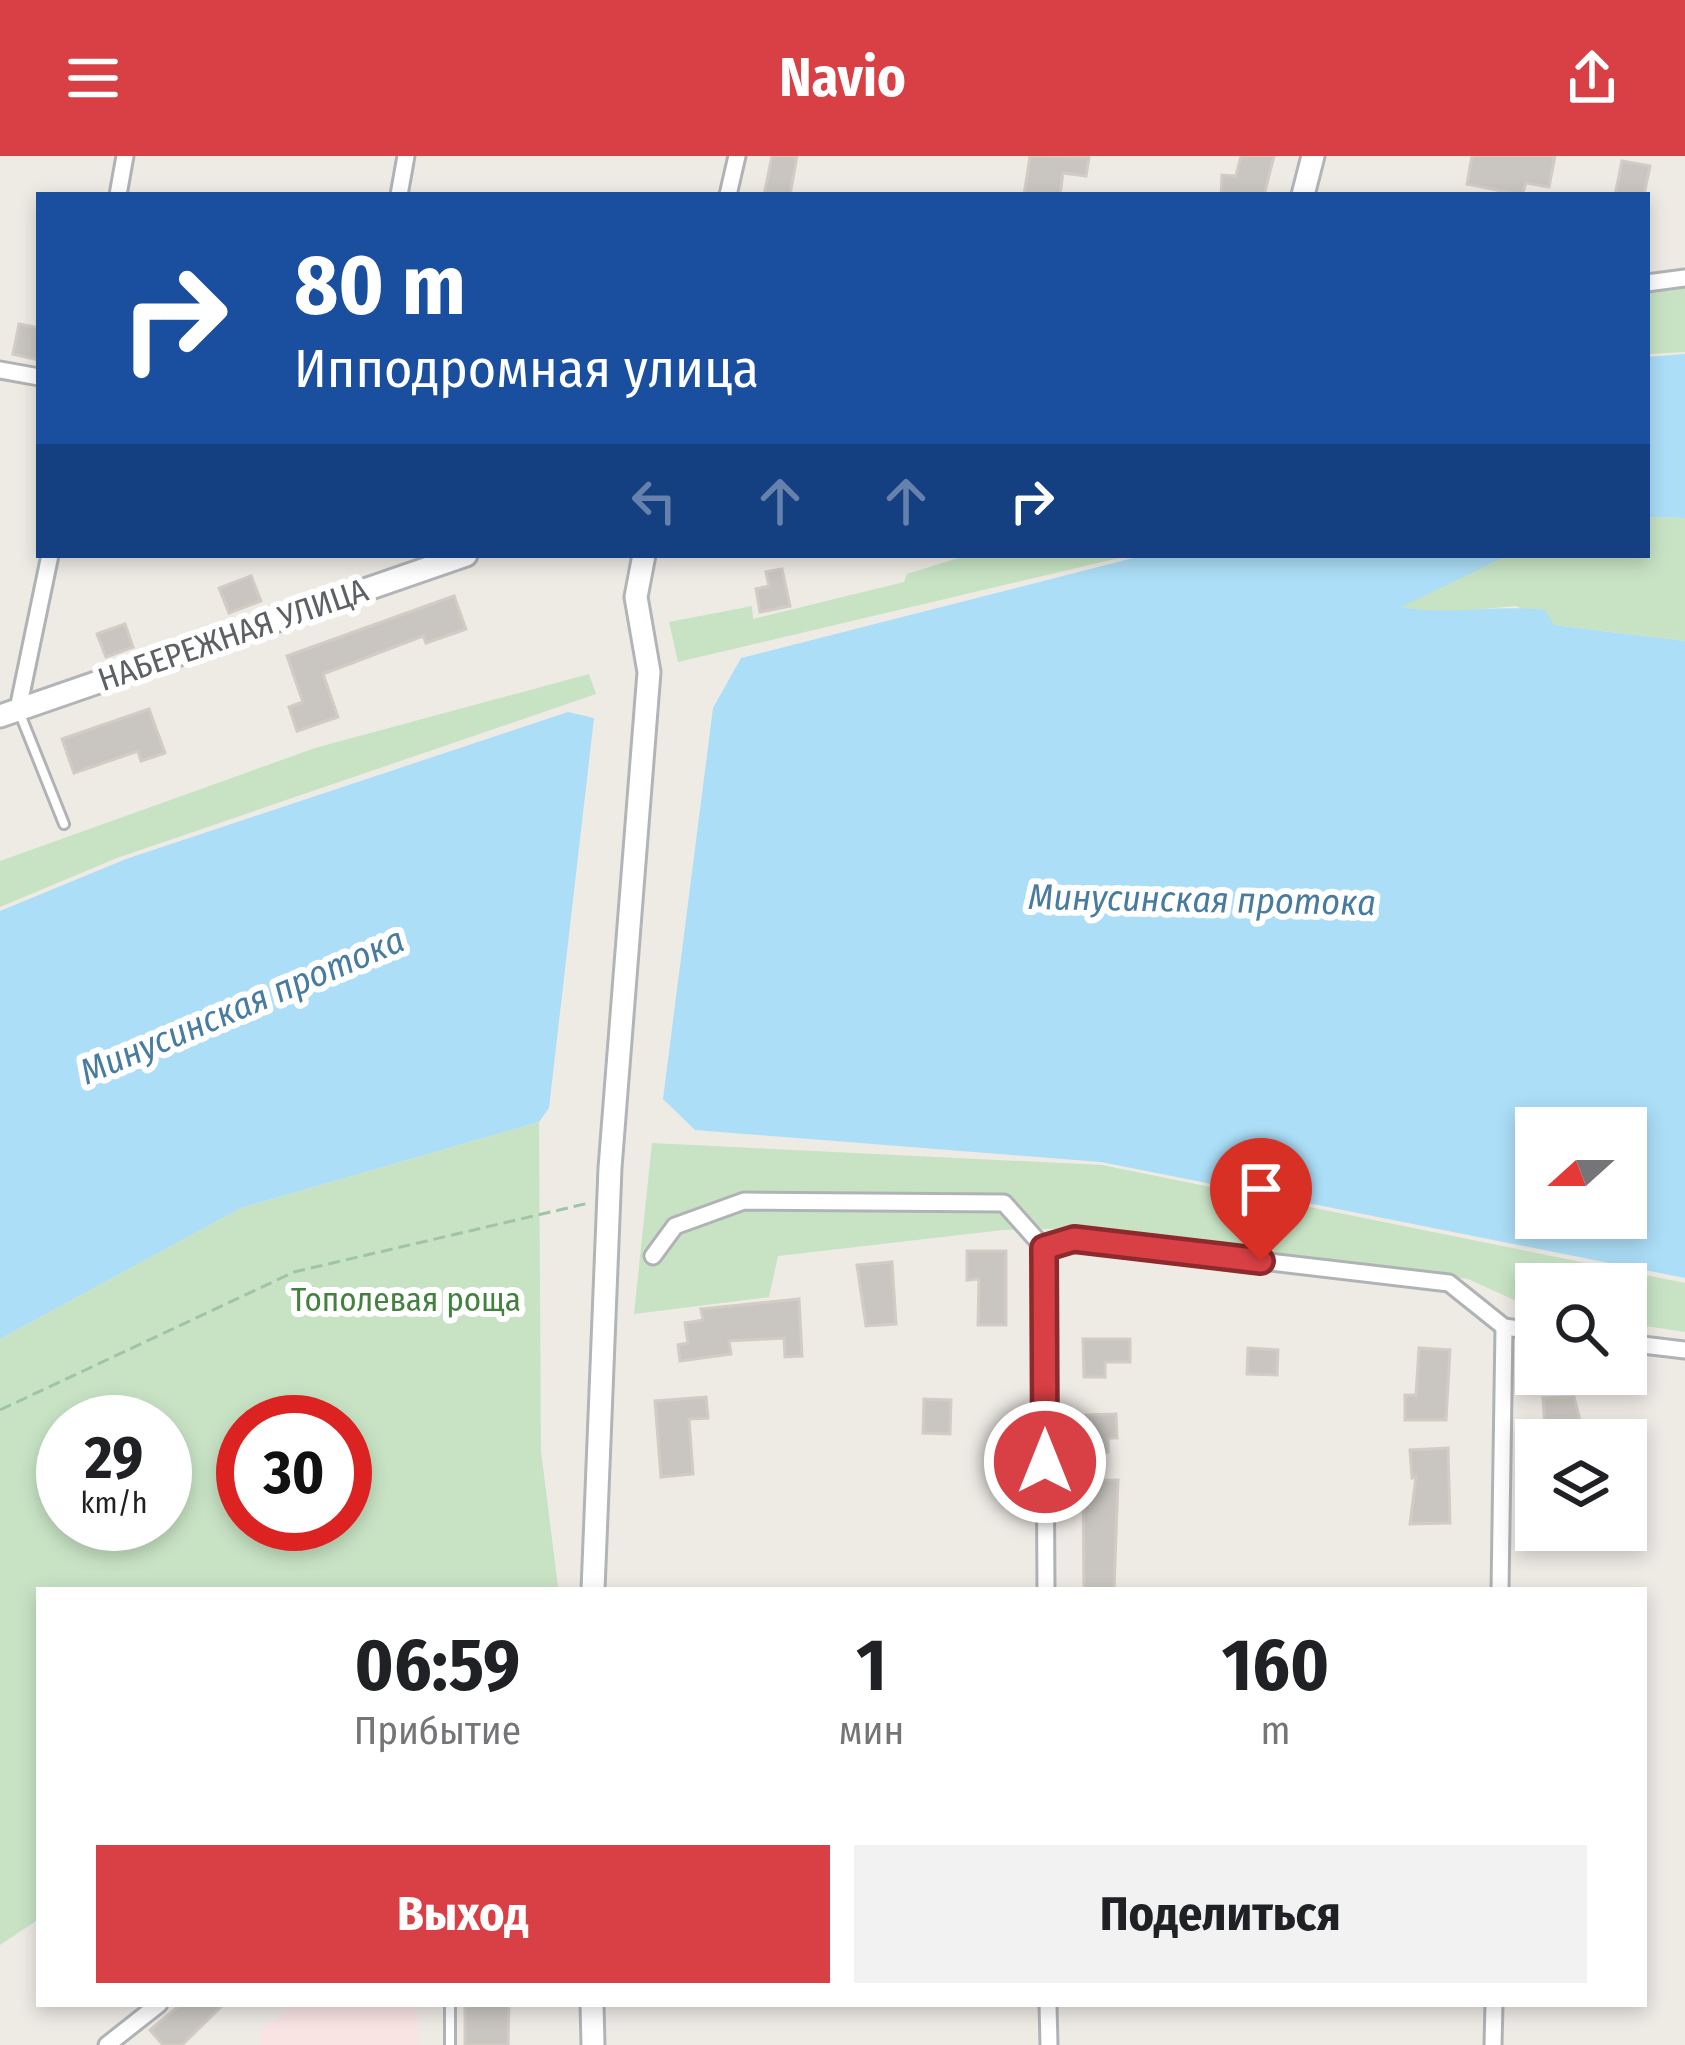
<!DOCTYPE html>
<html lang="ru">
<head>
<meta charset="utf-8">
<style>
	body { margin:0; font-family:"Fira Sans Condensed",sans-serif; background:#f2f2f2; color:#202124; height:100vh; display:flex; flex-direction:column; font-size:45px; white-space:nowrap }
	* { box-sizing:border-box; margin:0 }
	p { font-size:39px; color:#757577 }
	.icon { flex:none; width:66px; height:66px; fill:none; stroke:currentColor; stroke-width:2; stroke-linecap:round; stroke-linejoin:round }
	.map { position:relative; flex:1; overflow:hidden }
	.panel { position:absolute; left:36px; top:1431px; width:1611px; height:420px; display:flex; flex-direction:column; background:#fff; border-radius:0px; box-shadow:0 6px 18px #0003 }
	.panel>* { flex:none }
	.guide { position:absolute; left:36px; top:36px; width:1614px; height:366px; border-radius:0px; box-shadow:0 6px 18px #0003; background:#1a4fa0; color:#fff; overflow:hidden }
	.needle { width:78px; rotate:249deg }
	.tools { position:absolute; left:1515px; top:951px; display:grid; gap:24px }
	.tools a { display:grid; place-items:center; width:132px; height:132px; border-radius:0px; background:#fff; box-shadow:0 6px 18px #0003; font-size:60px }
	.speed { position:absolute; left:36px; top:1239px; display:flex; gap:24px; font-size:60px; font-weight:700; text-align:center }
	.speed>* { display:grid; place-content:center; width:156px; height:156px; border-radius:50%; background:#fff; box-shadow:0 6px 18px #0003; line-height:1 }
	.speed small { font-size:30px; font-weight:400 }
	.speed .limit { border:18px solid #d22; background:#fff; color:#111 }
	.pin { position:absolute; display:grid; place-items:center; width:102px; height:102px; color:#fff; margin:-123px -51px; border-radius:50% 50% 50% 0; rotate:-45deg; box-shadow:0 0 12px #0007 }
	.pin .icon { rotate:45deg }
	.me { position:absolute; width:132px; margin:-66px; rotate:0deg; stroke-linejoin:round; filter:drop-shadow(0 0 9px #0008) }
	.turn { display:flex; align-items:center; gap:42px; height:252px; padding:0 60px; font-size:54px }
	.turn .icon { width:156px; height:156px; stroke-width:2.5 }
	.turn b { display:block; font-size:84px; line-height:102px }
	.lanes { display:flex; align-items:center; height:114px; padding:0 60px; background:#0003; justify-content:center; gap:60px; direction:ltr }
	.lanes .off { opacity:.35 }
	.eta { display:flex; justify-content:space-evenly; align-items:center; height:204px; text-align:center }
	.eta b { font-size:72px; font-weight:700; line-height:84px }
	.primary-button { display:flex; gap:24px; margin-top:auto; padding:24px 60px }
	.primary-button a { flex:1; height:138px; border-radius:0px; background:#d94045; color:#fff; font-size:48px; font-weight:700; line-height:138px; text-align:center }
	.primary-button a+a { background:#f2f2f2; color:#202124 }
	header { display:flex; justify-content:space-between; align-items:center; height:156px; padding:0 60px; background:#d94045; color:#fff; font-size:54px; font-weight:700 }
	.map>svg:first-child { display:block }
	.medical { fill:#f9e3e3 }
	.green { fill:#c7e3c4; fill-rule:evenodd }
	.water { fill:#acdef7; fill-rule:evenodd }
	.building { fill:#c9c6c1; stroke:#d2ccc4; stroke-width:3 }
	.lines { fill:none; stroke-linecap:round; stroke-linejoin:round }
	.lane-casing { stroke:#b0b3b6; stroke-width:14 }
	.street-casing { stroke:#b0b3b6; stroke-width:21 }
	.secondary-casing { stroke:#b1b5b8; stroke-width:27 }
	.path { stroke:#9fc5a6; stroke-width:3; stroke-dasharray:12 6; stroke-linecap:butt }
	.lane { stroke:#fff; stroke-width:8 }
	.street { stroke:#fff; stroke-width:15 }
	.secondary { stroke:#fff; stroke-width:21 }
	.route-casing { stroke:#8d2a2d; stroke-width:30 }
	.route { stroke:#d94045; stroke-width:21 }
	.labels { text-anchor:middle; dominant-baseline:central; stroke-width:12; stroke-linejoin:round; paint-order:stroke }
	.street-label { font-size:33px; fill:#5d6164; stroke:#fff }
	.park-label { font-size:33px; fill:#42823e; stroke:#fff }
	.water-label { font-size:36px; font-style:italic; fill:#477b9f; stroke:#fff }
</style>
</head>
<body>
<header><svg class="icon" aria-label="menu" viewBox="0 0 24 24"><path d="M4 6h16M4 12h16M4 18h16"/></svg>Navio<svg class="icon" aria-label="share" viewBox="0 0 24 24"><path d="M12 15V3M7 8l5-5 5 5M5 13v7h14v-7"/></svg></header>
<div class="map">
<svg width="1685" height="1889" viewBox="0 0 1685 1889">
	<rect width="100%" height="100%" fill="#eeebe5"/>
	<path class="medical" d="M296,1848H417L418,1889H260V1875Z"/>
	<g class="green">
		<path d="M1685,132V196L1647,198V133Z"/>
		<path d="M1647,361L1685,362V485L1554,469L1516,450L1440,457L1398,451L1509,399H1647Z"/>
		<path d="M968,399H1132L678,506L669,466L752,450L753,463L904,426L907,418Z"/>
		<path d="M589,518L596,538L117,702L0,751V705L315,592Z"/>
		<path d="M539,966L541,1295L558,1431L39,1434V1763L0,1789V1183L241,1052ZM63,1266H165V1368H63ZM243,1266H345V1368H243Z"/>
		<path d="M652,987L1102,1009L1685,1127V1176L1626,1167V1128H1536V1154L1468,1123L1100,1072L1003,1074L778,1100L769,1141L634,1158Z"/>
	</g>
	<g class="water">
		<path d="M1685,198V362L1647,361V201Z"/>
		<path d="M1145,399H1509L1401,451C1449,460 1496,448 1545,454L1554,469L1685,485V1122L1101,1006L695,974L663,943L713,552L741,502ZM1536,972H1626V1062H1536Z"/>
		<path d="M568,556L594,562L549,952L539,966L241,1052L0,1183V755L126,703Z"/>
	</g>
	<g class="building">
		<path d="M772,0H797L790,39H764Z"/>
		<path d="M1030,0L1089,1L1086,20L1063,17L1060,39H1024Z"/>
		<path d="M1241,0H1274L1264,39H1221L1222,19L1236,20Z"/>
		<path d="M1472,0H1555L1549,31L1526,27L1522,39L1467,28Z"/>
		<path d="M1622,5L1650,10L1644,39H1615Z"/>
		<path d="M19,168L39,172V204L13,198Z"/>
		<path d="M782,413L790,450L760,456L756,433L769,430L766,416Z"/>
		<path d="M251,420L261,445L229,457L219,432Z"/>
		<path d="M454,440L466,473L426,487L423,480L323,518L338,561L297,575L289,551L303,546L287,500Z"/>
		<path d="M125,468L133,491L106,501L97,478Z"/>
		<path d="M149,553L165,597L141,605L138,595L74,617L62,583Z"/>
		<path d="M967,1095H1006V1169H978L979,1123L967,1124Z"/>
		<path d="M892,1106L896,1168L866,1170L857,1109Z"/>
		<path d="M799,1143L802,1200L785,1201L784,1182L729,1185L731,1198L680,1205L678,1189L688,1187L685,1167L703,1164L701,1153Z"/>
		<path d="M1083,1183H1130V1206H1105V1221H1084Z"/>
		<path d="M1248,1192L1278,1194L1277,1219L1247,1218Z"/>
		<path d="M1419,1192L1450,1194L1446,1264H1405V1239H1416Z"/>
		<path d="M706,1241L708,1262L689,1263L693,1318L661,1321L655,1245Z"/>
		<path d="M1574,1241L1582,1272L1545,1274L1543,1242Z"/>
		<path d="M924,1243L951,1244L950,1278L923,1277Z"/>
		<path d="M1116,1258L1117,1282H1108V1296L1087,1297L1086,1259Z"/>
		<path d="M1448,1292L1450,1367L1410,1368L1416,1321L1412,1322L1410,1294Z"/>
		<path d="M1118,1324L1114,1434H1084L1083,1325Z"/>
		<path d="M181,1848H224L182,1889H163L150,1874Z"/>
		<path d="M465,1848H509L508,1889H465Z"/>
	</g>
	<g class="lines">
		<g class="lane-casing">
			<g id="lane">
				<path d="M20,558L64,668"/>
				<path d="M450,1848V1889"/>
			</g>
		</g>
		<g class="street-casing">
			<g id="street">
				<path d="M118,39L125,0"/>
				<path d="M399,39L406,0"/>
				<path d="M728,39L737,0"/>
				<path d="M1647,127L1685,122"/>
				<path d="M0,214L39,221"/>
				<path d="M18,553L50,399"/>
				<path d="M1044,1092L1046,1434"/>
				<path d="M653,1100L675,1070L744,1045L1004,1047L1044,1092L1074,1083L1449,1127L1504,1171L1536,1175"/>
				<path d="M1626,1187L1685,1194"/>
				<path d="M1500,1434L1504,1171"/>
				<path d="M1048,1848L1049,1889"/>
				<path d="M107,1889L159,1848"/>
				<path d="M1493,1889L1494,1848"/>
			</g>
		</g>
		<g class="secondary-casing">
			<g id="secondary">
				<path d="M1303,39L1313,0"/>
				<path d="M0,560L466,399"/>
				<path d="M593,1434L610,1012L649,516L636,441L644,399"/>
				<path d="M592,1848L593,1889"/>
			</g>
		</g>
		<path class="path" d="M0,1254L294,1116L589,1047"/>
		<use href="#lane" class="lane"/>
		<use href="#street" class="street"/>
		<use href="#secondary" class="secondary"/>
	</g>
	<g class="lines">
		<g class="route-casing">
			<path id="route" d="M1045,1306L1044,1092L1074,1083L1261,1105"/>
		</g>
		<use href="#route" class="route"/>
	</g>
	<g class="labels">
		<g class="street-label">
			<text transform="translate(233 479) rotate(-19)">НАБЕРЕЖНАЯ УЛИЦА</text>
		</g>
		<g class="park-label">
			<text x="406" y="1144">Тополевая роща</text>
		</g>
		<g class="water-label">
			<text transform="translate(1202 744) rotate(1)">Минусинская протока</text>
			<text transform="translate(242 850) rotate(-23)">Минусинская протока</text>
		</g>
	</g>
</svg>
<div class="tools">
<a><svg class="needle" viewBox="-14 -14 28 28"><path d="M0-13l5 13h-10z" fill="#e53935"/><path d="M0 13l5-13h-10z" fill="#757577"/></svg></a>
<a><svg class="icon" aria-label="search" viewBox="0 0 24 24"><circle cx="10" cy="10" r="6"/><path d="M15 15l6 6"/></svg></a>
<a><svg class="icon" aria-label="layers" viewBox="0 0 24 24"><path d="M12 4l9 5-9 5-9-5zM3 14l9 5 9-5"/></svg></a>
</div>
<div class="speed"><div>29<small>km/h</small></div><div class="limit">30</div></div>
<div class="pin" style="left:1261px;top:1105px;background:#d93025"><svg class="icon" aria-label="arrive" viewBox="0 0 24 24"><path d="M6 21V4h12l-3 4 3 4H6"/></svg></div>
<svg class="me" style="left:1045px;top:1306px" viewBox="-20 -20 40 40"><circle r="17" fill="#d94045" stroke="#fff" stroke-width="3"/><path d="M0-11L8 9 0 5-8 9z" fill="#fff"/></svg>
<div class="guide">
<div class="turn"><svg class="icon" aria-label="right" viewBox="0 0 24 24"><path d="M7 20v-9h11M14 6l5 5-5 5"/></svg><div><b>80 m</b>Ипподромная улица</div></div>
<div class="lanes"><svg class="icon off" aria-label="left" viewBox="0 0 24 24"><path d="M17 20v-9H6M10 6l-5 5 5 5"/></svg><svg class="icon off" aria-label="ahead" viewBox="0 0 24 24"><path d="M12 20V5M6 11l6-6 6 6"/></svg><svg class="icon off" aria-label="ahead" viewBox="0 0 24 24"><path d="M12 20V5M6 11l6-6 6 6"/></svg><svg class="icon" aria-label="right" viewBox="0 0 24 24"><path d="M7 20v-9h11M14 6l5 5-5 5"/></svg></div>
</div>
<section class="panel">
<div class="eta">
<div><b>06:59</b><p>Прибытие</p></div>
<div><b>1</b><p>мин</p></div>
<div><b>160</b><p>m</p></div>
</div>
<div class="primary-button"><a>Выход</a><a>Поделиться</a></div>
</section>
</div>
</body>
</html>
